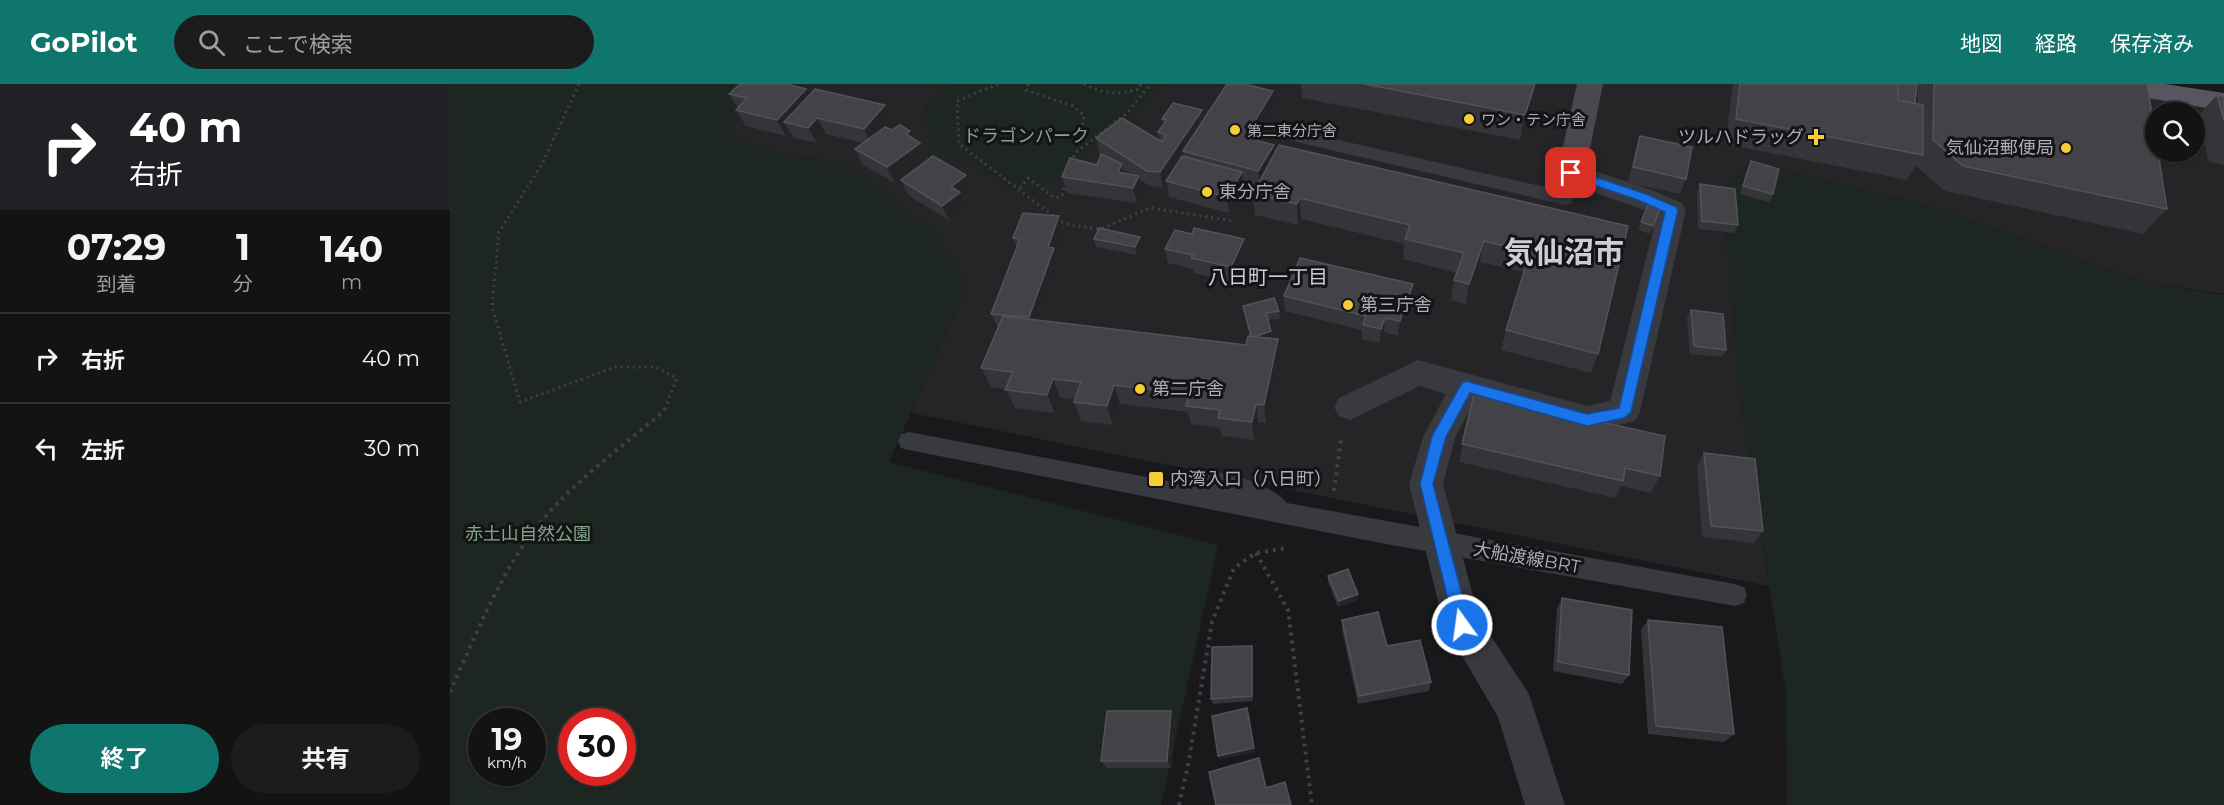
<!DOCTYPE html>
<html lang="ja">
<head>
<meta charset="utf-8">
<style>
	body { margin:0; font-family:Montserrat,"Noto Sans JP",sans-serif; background:#1c1c1d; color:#f1f3f6; height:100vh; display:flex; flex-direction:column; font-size:22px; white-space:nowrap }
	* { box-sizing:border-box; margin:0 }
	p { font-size:20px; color:#9d9ea0 }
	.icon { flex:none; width:33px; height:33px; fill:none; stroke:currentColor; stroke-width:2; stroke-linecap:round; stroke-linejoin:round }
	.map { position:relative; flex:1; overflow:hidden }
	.panel { display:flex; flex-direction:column; background:#131314; width:450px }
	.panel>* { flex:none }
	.top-card { background:#202124; color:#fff; overflow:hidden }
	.buttons { position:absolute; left:1695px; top:18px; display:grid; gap:12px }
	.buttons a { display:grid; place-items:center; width:60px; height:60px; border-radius:50%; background:#131314; box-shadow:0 2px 4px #0004,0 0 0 2px #323234; font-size:30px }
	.speed { position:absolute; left:18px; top:624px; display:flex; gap:12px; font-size:30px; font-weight:700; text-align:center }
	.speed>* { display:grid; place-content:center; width:78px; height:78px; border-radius:50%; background:#131314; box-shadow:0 2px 4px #0004,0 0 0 2px #323234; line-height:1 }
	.speed small { font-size:15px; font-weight:400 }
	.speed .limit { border:9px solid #d22; background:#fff; color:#111 }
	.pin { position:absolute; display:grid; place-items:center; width:51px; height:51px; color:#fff; margin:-26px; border-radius:12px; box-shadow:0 3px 9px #0006 }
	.me { position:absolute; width:66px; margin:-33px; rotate:346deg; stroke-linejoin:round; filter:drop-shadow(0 0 4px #0008) }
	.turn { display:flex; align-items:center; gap:21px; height:126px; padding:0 30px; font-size:27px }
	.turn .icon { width:78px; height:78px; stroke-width:2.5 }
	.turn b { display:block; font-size:42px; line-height:51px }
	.eta { display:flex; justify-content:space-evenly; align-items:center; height:102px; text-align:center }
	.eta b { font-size:36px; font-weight:700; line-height:42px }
	.cta { display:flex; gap:12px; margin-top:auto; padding:12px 30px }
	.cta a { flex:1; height:69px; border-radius:36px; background:#0f766e; color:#fff; font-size:24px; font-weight:700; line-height:69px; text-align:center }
	.cta a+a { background:#1c1c1d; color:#f1f3f6 }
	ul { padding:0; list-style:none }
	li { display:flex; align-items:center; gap:18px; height:90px; padding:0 30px; border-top:2px solid #323234 }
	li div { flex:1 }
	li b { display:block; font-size:22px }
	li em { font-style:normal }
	header { display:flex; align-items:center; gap:36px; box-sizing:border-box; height:84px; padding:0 30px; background:#0f766e; color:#fff }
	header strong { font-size:28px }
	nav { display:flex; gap:33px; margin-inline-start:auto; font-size:21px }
	.search { width:420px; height:54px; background:#1c1c1d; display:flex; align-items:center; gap:15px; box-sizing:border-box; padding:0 21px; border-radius:33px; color:#9d9ea0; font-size:22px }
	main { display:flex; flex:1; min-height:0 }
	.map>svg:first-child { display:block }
	.built { fill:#252528; fill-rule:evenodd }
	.green { fill:#1e2621; fill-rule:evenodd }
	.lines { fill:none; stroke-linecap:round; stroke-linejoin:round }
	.path-far1 { stroke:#3f4147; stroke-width:3; stroke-dasharray:2 4; stroke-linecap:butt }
	.path { stroke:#3f4147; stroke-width:4; stroke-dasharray:3 5; stroke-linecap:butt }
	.lane { fill:#393a40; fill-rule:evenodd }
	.street { fill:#393a40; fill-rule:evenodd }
	.secondary { fill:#474850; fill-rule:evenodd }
	.primary { fill:#55565f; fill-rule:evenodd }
	.wall { fill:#353539; fill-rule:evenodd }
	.shaded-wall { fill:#242427 }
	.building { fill:#424247; stroke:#525359; stroke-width:1.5 }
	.route { fill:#1a73e8; stroke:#114b97; stroke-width:1.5 }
	.poi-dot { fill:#f4ce37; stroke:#141416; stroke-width:2 }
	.labels { text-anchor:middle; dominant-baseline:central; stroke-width:6; stroke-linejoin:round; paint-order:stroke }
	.far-poi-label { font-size:15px; fill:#abaebb; stroke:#141416; text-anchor:start }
	.park-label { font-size:18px; fill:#82a689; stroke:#141416 }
	.poi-label { font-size:18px; fill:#abaebb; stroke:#141416; text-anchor:start }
	.street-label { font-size:18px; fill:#abaebb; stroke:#141416 }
	.neighbourhood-label { font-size:20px; fill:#cccdd7; stroke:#141416 }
	.town-label { font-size:30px; font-weight:bold; fill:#cccdd7; stroke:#141416 }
</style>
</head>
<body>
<header>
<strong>GoPilot</strong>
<div class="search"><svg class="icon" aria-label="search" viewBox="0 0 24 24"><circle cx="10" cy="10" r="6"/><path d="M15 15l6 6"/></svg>ここで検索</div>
<nav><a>地図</a><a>経路</a><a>保存済み</a></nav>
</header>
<main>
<section class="panel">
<div class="top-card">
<div class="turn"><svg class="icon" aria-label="right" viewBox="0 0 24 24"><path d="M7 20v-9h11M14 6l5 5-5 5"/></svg><div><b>40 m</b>右折</div></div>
</div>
<div class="eta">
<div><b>07:29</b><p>到着</p></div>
<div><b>1</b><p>分</p></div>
<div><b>140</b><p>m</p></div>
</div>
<ul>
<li><svg class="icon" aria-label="right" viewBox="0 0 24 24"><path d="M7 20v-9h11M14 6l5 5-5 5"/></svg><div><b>右折</b></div><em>40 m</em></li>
<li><svg class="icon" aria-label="left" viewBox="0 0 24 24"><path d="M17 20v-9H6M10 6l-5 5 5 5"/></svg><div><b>左折</b></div><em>30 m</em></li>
</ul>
<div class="cta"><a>終了</a><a>共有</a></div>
</section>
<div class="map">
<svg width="1774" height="721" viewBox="0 0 1774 721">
	<rect width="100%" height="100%" fill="#19191b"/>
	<path class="built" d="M304,0H1695L1774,18V210L1695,198L1486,124L1299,77L1273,110L1290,314L1319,502L461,329L517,202L397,80L317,67L278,47L283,28ZM1706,28H1744V68H1706Z"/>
	<g class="green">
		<path d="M0,0H304L283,28L279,47L317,67L397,80L486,148L517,202L439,378L768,461L711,721H0ZM32,638H82V688H32ZM122,638H172V688H122Z"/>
		<path d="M505,0H712L710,6L580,115L519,79L482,66L474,21Z"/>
		<path d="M1299,77L1486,124L1695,198L1774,211V721H1337L1336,609L1290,314L1273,110Z"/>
	</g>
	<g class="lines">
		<g class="path-far1">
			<path d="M129,0L92,80L49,148L42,223L70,318L165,283H205L227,294L217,319"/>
			<path d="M548,0L507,17L509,60L614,140L651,145L700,124L784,137"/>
			<path d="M578,0L576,6L623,22L634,31L632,49"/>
			<path d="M634,0C653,10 668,11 689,5L691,0"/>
			<path d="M622,79L625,69L676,30L701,0"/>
			<path d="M570,104L578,94L605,114L612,112L616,97"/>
		</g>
		<g class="path">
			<path d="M884,407L891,355"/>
			<path d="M806,469L838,526L862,721"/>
			<path d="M0,608C22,559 46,500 77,456C113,405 167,367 214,327L218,318"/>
			<path d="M729,721L738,682L762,538L784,484L806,469L837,464"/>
		</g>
		<g class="lane">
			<path d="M836,44L1108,106L1114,84L1121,82L1128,84L1130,89L1122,119L1115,121L830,54L827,50L830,46Z"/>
			<path d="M459,348L744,402L741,397L745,390C767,382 822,400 837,419L1285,500L1294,503L1297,511L1294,519L1285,522L936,460L459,366L451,364L448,357L451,350Z"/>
		</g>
		<path class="street" d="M1121,79L1202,106L1232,119L1236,126L1190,328L1185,337L1137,350L1024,318L1005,354L993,400L1029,534L1079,610L1115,721H1075L1048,633L994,541L959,400L973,353L996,310L970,302L900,336L889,332L884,323L889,314L968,276L1137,322L1160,317L1207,131L1111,96L1107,89L1111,82Z"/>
		<path class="secondary" d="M1127,0H1153L1135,89L1131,96L1121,99L1111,96L1107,89Z"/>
		<path class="primary" d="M1650,0H1715L1774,9V27L1663,8L1654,6Z"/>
	</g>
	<g class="wall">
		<path d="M851,0H1087L1070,56L852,14Z"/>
		<path d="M1283,0H1467L1465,19L1468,20V0H1697L1717,125L1693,150L1495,107L1466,82L1457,96L1275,60Z"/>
		<path d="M356,5L359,11L435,21L442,37L437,44L470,59L477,74L445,99L413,81L405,65L413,59L376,50L367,59L344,54L340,48L336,52L296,42L286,26L288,24L279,10Z"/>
		<path d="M1767,11L1774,36V81L1759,78L1747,33Z"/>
		<path d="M824,23L804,56L824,61L825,70L1178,142L1148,270L1141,289L1051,266L1056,246L1074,188L1030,178L1016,220L1001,216L1004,196L1007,189L953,175L954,160L851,135L848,141L805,131L803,110L807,102L793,98V103L779,129L719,113L717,99L713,104L700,102L690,96L693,108L687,119L617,109L612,93L647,81L651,71L650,70L646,54L709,56L708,48L713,41L712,35L752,26L754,35ZM673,85L682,91L674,89Z"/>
		<path d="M1190,52L1236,95L1230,110L1178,99L1185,68Z"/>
		<path d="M1301,77L1323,110L1319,118L1290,110L1297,86Z"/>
		<path d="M516,91L522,107L513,114L517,123L500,137L458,111L451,96Z"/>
		<path d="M1250,100L1288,141L1284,149L1248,145L1247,109Z"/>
		<path d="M1199,119L1211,122L1200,150L1188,146Z"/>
		<path d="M609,132L614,147L606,169L609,178L589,236L796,261L800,252L793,222L829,227L830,235L818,236L821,247L822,255H828L830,275L816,339L808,338L804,356L772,352L770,344L741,340L738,328L670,320L663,341L631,337L624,318L625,315L610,314L605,329L565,324L556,305L541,303L531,284L548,244L541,230L567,163L563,154Z"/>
		<path d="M742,150L794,155L795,170L783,198L744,189L743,185L718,179L715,165Z"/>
		<path d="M644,155L692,161L687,171L646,163Z"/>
		<path d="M963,200L961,215L948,252L934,248L930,259L912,255V246L835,227L834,212Z"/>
		<path d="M1241,226L1276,266L1272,273L1240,270L1237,234Z"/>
		<path d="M1024,310L1210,392L1201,409L1171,402L1165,414L1009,378Z"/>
		<path d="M1254,369L1313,447L1304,459L1252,453L1247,382Z"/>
		<path d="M878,492L908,510V516L888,523L878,498Z"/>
		<path d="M1112,514L1179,591L1172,600L1103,587L1107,525Z"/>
		<path d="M892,536L937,562L981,598L979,607L908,620L892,546Z"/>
		<path d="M1198,536L1284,650L1274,658L1198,650L1191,546Z"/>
		<path d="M803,567V617L763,620L761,615Z"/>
		<path d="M721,627L725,635L721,684H657L651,677Z"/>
	</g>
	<g class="shaded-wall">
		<path d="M1085,0H1087L1070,56L1075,31Z"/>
		<path d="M356,5L365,20L334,38L340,48L336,52L327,36Z"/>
		<path d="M823,7L824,23L796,69L795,53Z"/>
		<path d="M435,21L442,37L422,61L414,45Z"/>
		<path d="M752,26L755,42L733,67L734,73L716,97L717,99L713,104L710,88Z"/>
		<path d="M367,34L376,50L367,59L358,44Z"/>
		<path d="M460,47L467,61L470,59L477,74L445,99L437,83L456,50Z"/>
		<path d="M824,61L825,76L810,102L808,87Z"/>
		<path d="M672,80L675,95L672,103L668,88Z"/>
		<path d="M792,88L793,103L779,129L777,113Z"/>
		<path d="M516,91L522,107L513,114L517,123L500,137L492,122L501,103Z"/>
		<path d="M689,92L693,108L687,119L683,104Z"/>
		<path d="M850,114L851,135L848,141L847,120Z"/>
		<path d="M609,132L614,147L606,169L609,178L585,247L579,233L598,163Z"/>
		<path d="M690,153L692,161L687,171L685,163Z"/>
		<path d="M794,155L795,170L783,198L781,183Z"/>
		<path d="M1034,157L1030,178L1016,220L1019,200Z"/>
		<path d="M963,200L961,215L948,252L950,237Z"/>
		<path d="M935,234L934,248L930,259L931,245Z"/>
		<path d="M821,247L822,255L801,253Z"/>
		<path d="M828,255L830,275L816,339L814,321Z"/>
		<path d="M603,295L610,314L605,329L597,311Z"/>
		<path d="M664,301L670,320L663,341L657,322Z"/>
		<path d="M806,320L808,338L804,356L802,338Z"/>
		<path d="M908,510V516L888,523L889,517Z"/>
		<path d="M802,562L803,567V617L802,612Z"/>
		<path d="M721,627L725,635L721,684L717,677Z"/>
		<path d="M799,629L805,668L769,676L768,672Z"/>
	</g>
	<g class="building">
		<path d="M290,0H336L356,5L327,36L286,26L297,14L279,10Z"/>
		<path d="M777,0H794L823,7L795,53L824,61L808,87L733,67Z"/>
		<path d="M914,0H1085L1075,31Z"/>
		<path d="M1290,0H1448V16L1473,21V71L1286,35Z"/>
		<path d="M1448,0H1467L1465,19L1448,16Z"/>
		<path d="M1484,0H1697L1706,54V68H1708L1717,125L1513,82L1483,56Z"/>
		<path d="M365,5L435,21L414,45L367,34L358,44L334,38Z"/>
		<path d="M1767,11L1774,13V36Z"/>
		<path d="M723,19L752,26L710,88L697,87L646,54L672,34L712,58L716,51L708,48L717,36L712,35Z"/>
		<path d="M450,41L460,47L456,50L470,59L437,83L405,65L435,43L442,46Z"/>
		<path d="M1190,52L1242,63L1236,95L1183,83Z"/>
		<path d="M829,61L1178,142L1148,270L1056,246L1080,168L1034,157L1019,200L1004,196L1014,169L955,155L960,141L850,114L847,120L803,110Z"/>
		<path d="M651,70L672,80L668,88L689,92L683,104L612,93L620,74L647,81Z"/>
		<path d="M483,72L516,91L501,103L510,108L492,122L451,96Z"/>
		<path d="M732,72L792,88L777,113L716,97Z"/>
		<path d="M1301,77L1329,85L1323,110L1293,102Z"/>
		<path d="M1250,100L1285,105L1288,141L1252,137Z"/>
		<path d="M1199,119L1211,122L1203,142L1191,138Z"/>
		<path d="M573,129L609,132L598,163L604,164L579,233L541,230L570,155L563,154Z"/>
		<path d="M649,144L690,153L685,163L644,155Z"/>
		<path d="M744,144L794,155L781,183L741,174L743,171L715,165L725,146L742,150Z"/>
		<path d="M850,174L963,200L950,237L935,234L931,245L913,241L916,232L834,212Z"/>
		<path d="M824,214L829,227L816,229L821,247L804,253L801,252L793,222Z"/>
		<path d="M1241,226L1273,230L1276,266L1244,262Z"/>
		<path d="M553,232L796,261L798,252L828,255L814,321L806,320L802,338L768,334L770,326L736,322L739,310L664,301L657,322L624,318L631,298L603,295L597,311L555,306L563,288L531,284Z"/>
		<path d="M1024,310L1215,352L1210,392L1175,384L1173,397L1012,360Z"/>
		<path d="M1254,369L1305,375L1313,447L1261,442Z"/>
		<path d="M898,485L908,510L889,517L878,492Z"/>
		<path d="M1112,514L1182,526L1179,591L1108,578Z"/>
		<path d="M928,528L937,562L970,556L981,598L909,612L892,536Z"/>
		<path d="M1198,536L1272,543L1284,650L1206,642Z"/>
		<path d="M802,562V612L761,615L762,563Z"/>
		<path d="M797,624L804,664L768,672L762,632Z"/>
		<path d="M657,627H721L717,677H651Z"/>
		<path d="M809,674L816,704L835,698L841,721H766L759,688Z"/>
	</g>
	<path class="route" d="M1121,85L1196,110L1226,123L1228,126L1181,328L1174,334L1137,342L1020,309L996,353L983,400L1020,541L1017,546L1012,548L1007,546L1004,541L970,400L982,352L1012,299L1016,297L1137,330L1169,324L1215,128L1188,116L1117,92L1115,89Z"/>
	<g class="poi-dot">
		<circle cx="1019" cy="35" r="6"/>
		<circle cx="785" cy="46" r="6"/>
		<path d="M1363 44h6v6h6v6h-6v6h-6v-6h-6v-6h6z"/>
		<circle cx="1616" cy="64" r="6"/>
		<circle cx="757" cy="108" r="6"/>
		<circle cx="898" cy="221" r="6"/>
		<circle cx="690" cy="305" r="6"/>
		<rect x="698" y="387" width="16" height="16" rx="3"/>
	</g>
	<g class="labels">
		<g class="far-poi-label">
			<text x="1031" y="35">ワン・テン庁舎</text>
			<text x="797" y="46">第二東分庁舎</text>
		</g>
		<g class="park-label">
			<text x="576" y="52">ドラゴンパーク</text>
			<text x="78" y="450">赤土山自然公園</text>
		</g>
		<g class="poi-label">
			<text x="1354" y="53" text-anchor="end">ツルハドラッグ</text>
			<text x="1604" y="64" text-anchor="end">気仙沼郵便局</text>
			<text x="769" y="108">東分庁舎</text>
			<text x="910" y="221">第三庁舎</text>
			<text x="702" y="305">第二庁舎</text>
			<text x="720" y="395">内湾入口（八日町）</text>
		</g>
		<g class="street-label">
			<text transform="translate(1077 474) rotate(10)">大船渡線BRT</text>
		</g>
		<g class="neighbourhood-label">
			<text x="818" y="193">八日町一丁目</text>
		</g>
		<g class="town-label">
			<text x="1114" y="168">気仙沼市</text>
		</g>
	</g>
</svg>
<div class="buttons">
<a><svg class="icon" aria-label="search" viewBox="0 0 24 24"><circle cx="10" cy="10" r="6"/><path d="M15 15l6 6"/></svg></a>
</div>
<div class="speed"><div>19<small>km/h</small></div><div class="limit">30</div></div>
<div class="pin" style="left:1121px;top:89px;background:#d93025"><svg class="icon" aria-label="arrive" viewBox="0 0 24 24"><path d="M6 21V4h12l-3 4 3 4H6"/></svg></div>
<svg class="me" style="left:1012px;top:541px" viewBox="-20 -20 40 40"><circle r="17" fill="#1a73e8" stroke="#fff" stroke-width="3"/><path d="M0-11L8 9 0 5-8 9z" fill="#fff"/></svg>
</div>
</main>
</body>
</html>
